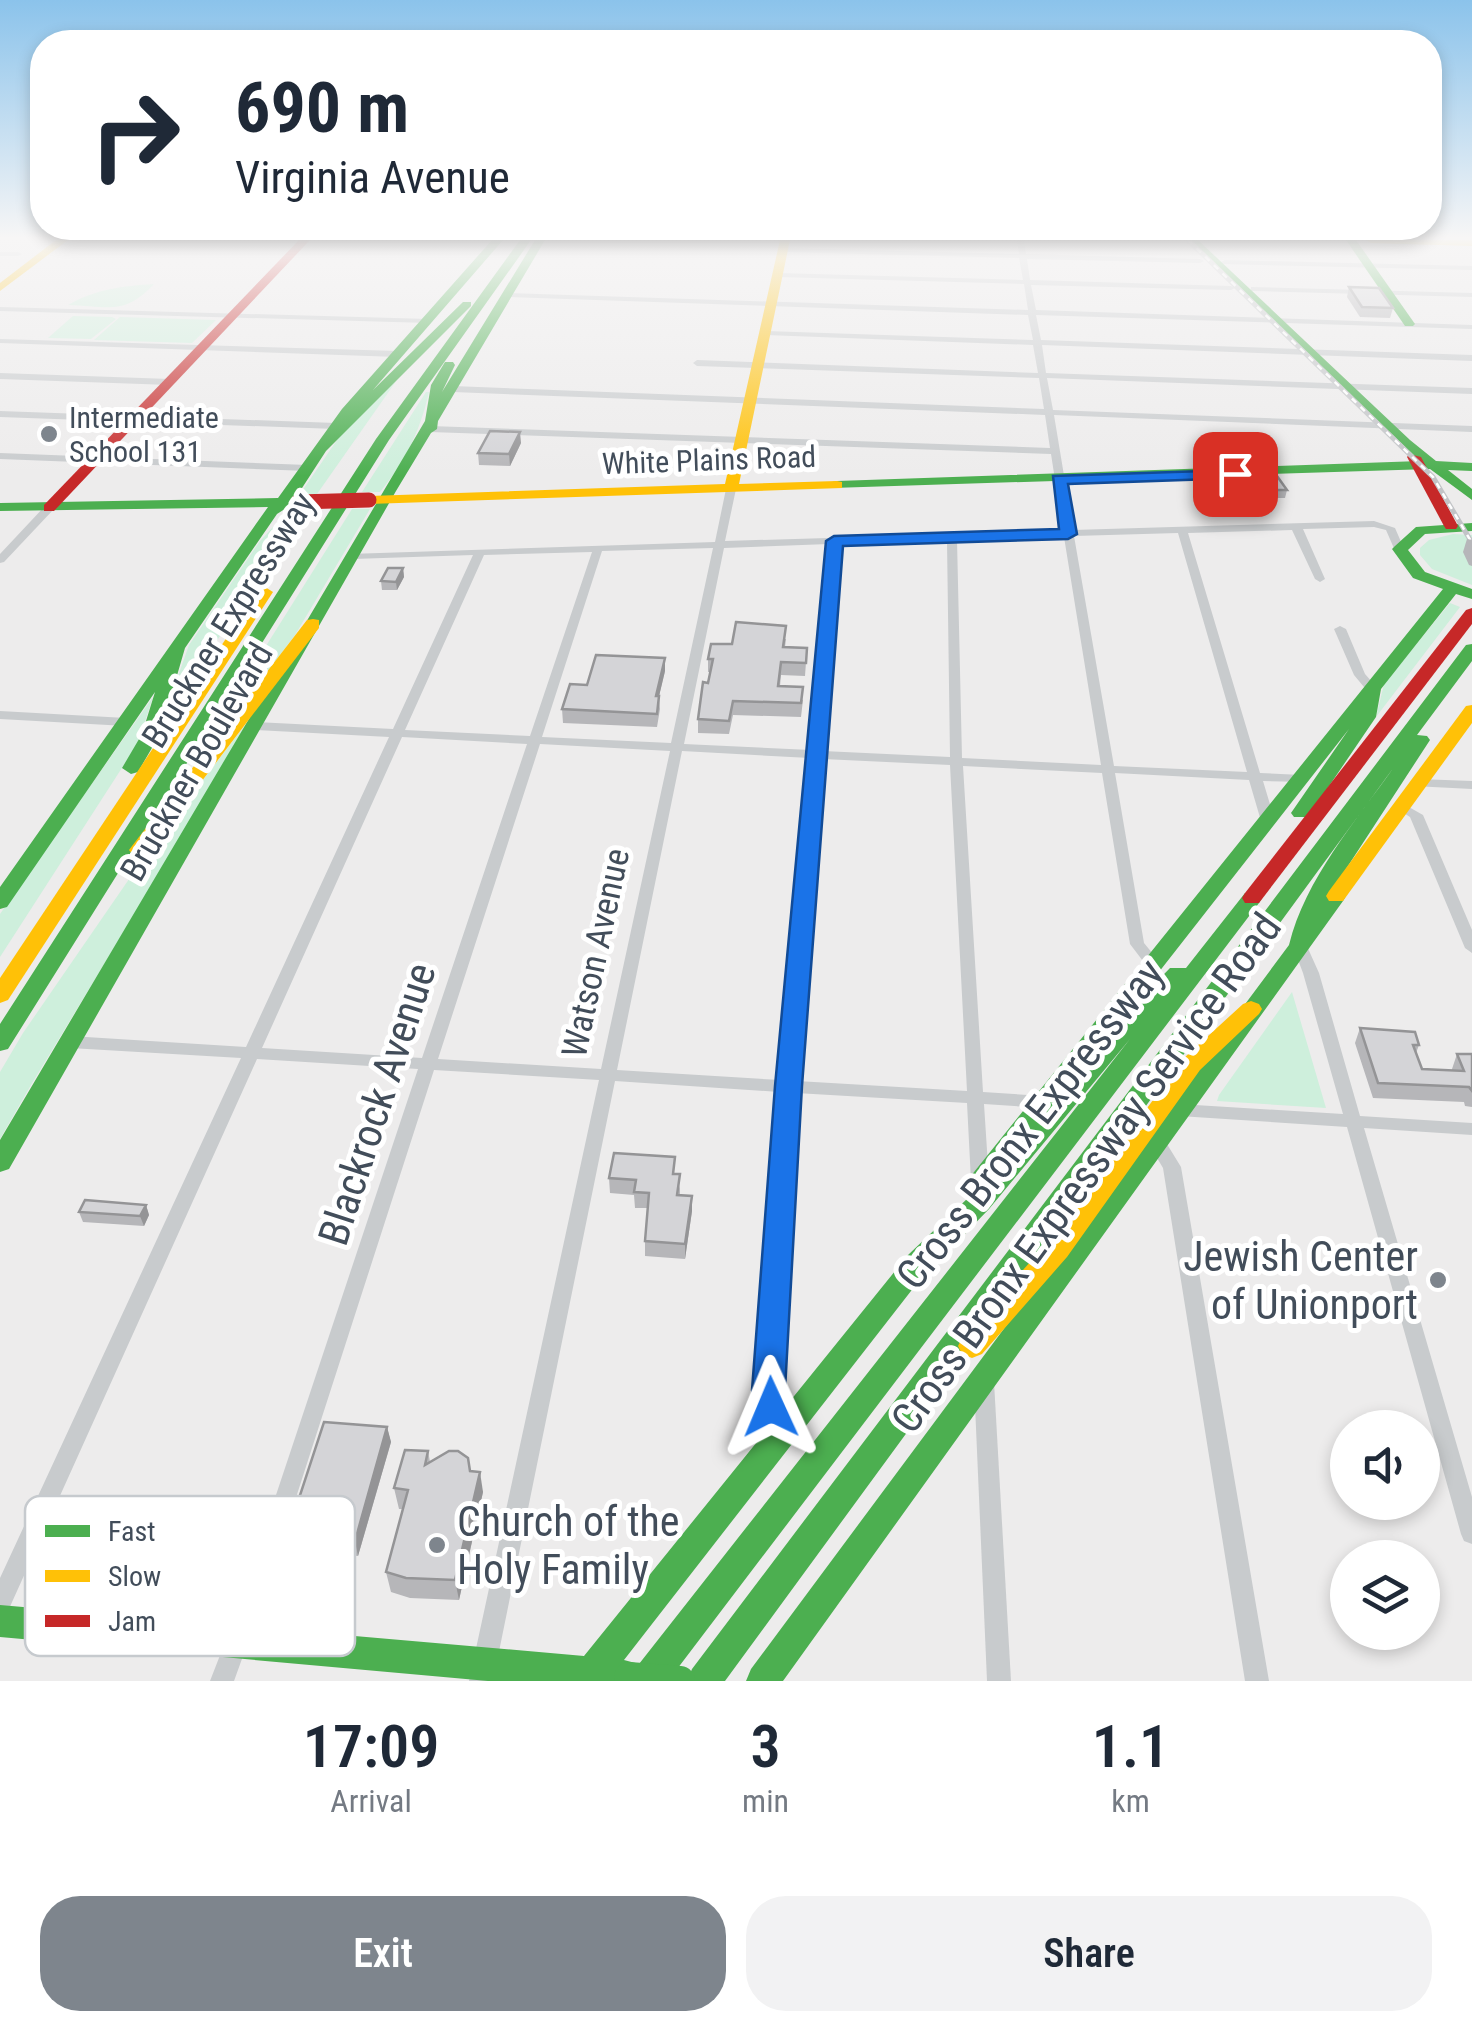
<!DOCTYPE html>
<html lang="en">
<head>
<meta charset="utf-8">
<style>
	body { margin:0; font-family:"Roboto Condensed",sans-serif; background:#f2f2f3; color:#1f2937; height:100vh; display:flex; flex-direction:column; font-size:38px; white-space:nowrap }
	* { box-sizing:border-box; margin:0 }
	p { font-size:32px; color:#747a83 }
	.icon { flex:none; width:55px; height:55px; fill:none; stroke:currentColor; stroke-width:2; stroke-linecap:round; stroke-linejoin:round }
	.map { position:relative; height:1681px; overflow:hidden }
	.side { display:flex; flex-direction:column; background:#fff; flex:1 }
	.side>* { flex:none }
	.hud { position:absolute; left:30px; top:30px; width:1412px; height:210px; border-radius:40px; box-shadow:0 5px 15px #0003; background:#fff; color:#1f2937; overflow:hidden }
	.buttons { position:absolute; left:1330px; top:1410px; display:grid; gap:20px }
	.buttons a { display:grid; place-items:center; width:110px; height:110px; border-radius:50%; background:#fff; box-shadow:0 5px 15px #0003; font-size:50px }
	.pin { position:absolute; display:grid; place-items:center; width:85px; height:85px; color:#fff; margin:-42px; border-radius:20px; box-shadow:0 5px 15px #0006 }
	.me { position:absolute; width:110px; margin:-55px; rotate:359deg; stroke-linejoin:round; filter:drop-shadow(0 0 8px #0008) }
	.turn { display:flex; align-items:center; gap:35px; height:210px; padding:0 40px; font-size:45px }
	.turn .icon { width:130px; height:130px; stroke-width:2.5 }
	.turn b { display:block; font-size:70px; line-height:85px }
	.eta { display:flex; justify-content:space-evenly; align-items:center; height:170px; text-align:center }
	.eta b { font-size:60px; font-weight:600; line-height:70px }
	.button { display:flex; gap:20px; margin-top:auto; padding:20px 40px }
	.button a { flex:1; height:115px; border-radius:40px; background:#7e858d; color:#fff; font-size:40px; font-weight:600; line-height:115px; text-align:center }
	.button a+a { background:#f2f2f3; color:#1f2937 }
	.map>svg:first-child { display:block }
	.green { fill:#ceefdc }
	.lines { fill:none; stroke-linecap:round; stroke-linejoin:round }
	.street { fill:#c8cbcd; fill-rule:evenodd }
	.fast { fill:#4caf50; fill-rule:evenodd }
	.slow { fill:#ffc107; fill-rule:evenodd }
	.jam { fill:#c62828; fill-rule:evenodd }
	.rail-casing { stroke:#c2c4c7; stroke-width:5 }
	.rail { stroke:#fff; stroke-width:2.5; stroke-dasharray:6; stroke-linecap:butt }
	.fast-bridge { stroke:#4caf50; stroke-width:30 }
	.jam-bridge { stroke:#c62828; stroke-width:15 }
	.wall { fill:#b6b6b9 }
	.shaded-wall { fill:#949496 }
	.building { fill:#d4d4d7; stroke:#949496; stroke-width:2.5 }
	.route { fill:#1a73e8; stroke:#114b97; stroke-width:2.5 }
	.poi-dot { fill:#7e858d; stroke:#fff; stroke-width:4 }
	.labels { text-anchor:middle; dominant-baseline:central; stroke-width:10; stroke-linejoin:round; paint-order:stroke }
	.far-poi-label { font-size:30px; fill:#424d5a; stroke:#fff; text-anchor:start }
	.far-street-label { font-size:30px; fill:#424d5a; stroke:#fff }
	.street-label { font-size:35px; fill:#424d5a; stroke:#fff }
	.near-street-label { font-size:42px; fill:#424d5a; stroke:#fff }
	.near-poi-label { font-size:42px; fill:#424d5a; stroke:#fff; text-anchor:end }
	.key { fill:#fff; stroke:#c6cace; stroke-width:2.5 }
	.key-label { font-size:28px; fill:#424d5a }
</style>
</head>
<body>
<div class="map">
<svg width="1472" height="1681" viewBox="0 0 1472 1681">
	<rect width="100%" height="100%" fill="#edecec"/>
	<g class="green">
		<path d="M154,284C124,316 109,306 68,305C96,289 123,286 154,284Z"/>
		<path d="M73,316L112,317L116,319L91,339L48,338Z"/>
		<path d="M120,317L216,320L192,343L94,340Z"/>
		<path d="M397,380L317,494H300L346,427Z"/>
		<path d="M426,392H429C420,431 406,460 380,492H362Z"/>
		<path d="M352,509H370L295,635L207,751H200Z"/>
		<path d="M288,511H307L163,718L189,645L260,541Z"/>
		<path d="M1453,534L1472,535V585L1432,569L1420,555V548L1429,540Z"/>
		<path d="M1450,603L1460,607L1376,717L1384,684Z"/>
		<path d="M153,697L138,743L0,957V914Z"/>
		<path d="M262,703L31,1085L0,1139V1072L23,1033L147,853Z"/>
		<path d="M1292,992L1326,1108L1217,1101L1219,1095Z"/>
	</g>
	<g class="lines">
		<g class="street">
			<path d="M1017,240H1024L1026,254L1200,259L1204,261L1200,263L1027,259L1030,280L1231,286L1235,288L1231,290L1031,285L1036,310L1472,325V329L1036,315L1041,340L1472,355V361L1042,345L1046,373L1472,388V394L1047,378L1053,410L1472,426V432L1054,415L1073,530L1374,521L1395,528L1405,551L1404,553H1396L1386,530L1374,527L1303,529L1325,579L1320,582L1315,579L1292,530L1188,533L1260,773L1302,775L1307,776L1309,779L1307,782L1263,781L1275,821L1268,825L1261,821L1249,780L1115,773L1144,943L1162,965L1159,969H1149L1130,944L1102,773L963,766L983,1092L1043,1096L1049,1098L1051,1102L1049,1106L1043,1108L984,1104L989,1181L986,1186L980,1188L974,1186L971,1181L967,1103L796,1093L779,1390L781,1405L796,1429L793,1435L786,1438C768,1430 761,1408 759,1390L779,1092L615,1081L493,1681H469L599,1080L434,1070L260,1609L234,1681H210L238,1609L418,1069L257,1059L8,1611L0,1614V1578L241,1058L70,1048L64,1046L62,1042L64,1038L70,1036L246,1047L389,737L256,730L250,726L256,722L393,729L473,555L353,559L348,556L349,554L715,542L726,489L731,486L736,489L725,541L1063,531L1051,454L430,432L425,429L430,426L1050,448L1045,415L453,392L449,389L453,386L1044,409L1039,378L697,366L693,363L697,360L1038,373L1033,345L766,335L762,333L766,331L1033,340L1028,315L508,297H505V293L1028,310L1024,284L778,277L774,275L778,273L1023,280L1019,258L783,252L779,250L783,248L1019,254ZM1178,533L1247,772L1114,766L1074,536ZM1064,537L1101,765L962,758L957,540ZM947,541L950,757L823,751L840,544ZM829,544L811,750L684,744L724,548ZM713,548L671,743L542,737L602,551ZM592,552L530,736L405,730L484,555ZM402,737L527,744L422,1058L262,1048ZM540,744L670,751L601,1069L438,1059ZM682,751L810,758L780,1080L617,1070ZM823,759L950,765L967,1091L797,1081Z"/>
			<path d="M0,252H18L22,254L18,256H0Z"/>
			<path d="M1225,260L1472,266V270L1222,264L1221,262Z"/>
			<path d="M1251,287L1472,293V297L1254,291H1251Z"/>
			<path d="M0,307L429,319L433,321L429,323L0,311Z"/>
			<path d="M0,339L398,351L402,354L398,357L0,343Z"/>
			<path d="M0,373L170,379L174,382L170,385L0,379Z"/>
			<path d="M0,411L336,423L341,426L336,429L0,417Z"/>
			<path d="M0,453L308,465L313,468L308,471L0,459Z"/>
			<path d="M49,505L53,506V510L4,562L0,563V554L45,506Z"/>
			<path d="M1340,626L1346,629L1365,674L1379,690L1377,693H1369L1354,675L1334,629Z"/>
			<path d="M0,711L126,718L132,722L126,726L0,719Z"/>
			<path d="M1418,779L1472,781V789L1413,786L1411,783L1413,780Z"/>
			<path d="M1400,802L1423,815L1472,930V953L1465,948L1410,817L1393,806Z"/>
			<path d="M1299,939L1306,944L1319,973L1360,1116L1472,1123V1135L1364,1128L1472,1497V1544L1464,1541L1461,1534L1347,1127L1179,1116L1173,1114L1171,1110L1173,1106L1179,1104L1343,1114L1303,973L1292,944Z"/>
			<path d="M1156,1135L1162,1136L1181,1167L1269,1681H1245L1163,1168L1147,1141L1150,1136Z"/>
			<path d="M984,1373L991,1376L994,1382L1011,1681H987L974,1382L977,1376Z"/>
		</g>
		<g class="fast">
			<path d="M492,240H503L373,390L463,302H471V306L326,451L291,505L277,514L185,648L160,734L138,772L131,774L122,768L142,734L155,692L7,907L0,909V887L268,507L0,511V503L278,498L342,409Z"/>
			<path d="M520,240H531L389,440L8,1049L0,1051V1024L376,439Z"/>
			<path d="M535,240H545L438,421L437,429L431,433L396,491L9,1169L0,1172V1140L425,421L431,385L445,362H453L455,365L442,392Z"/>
			<path d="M1187,240H1198L1410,440L1436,461L1472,463V471L1448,470L1472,489V500L1430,469L832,488V482L837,481L1420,461Z"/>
			<path d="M1346,240H1356L1415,324L1413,326H1405Z"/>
			<path d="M1472,523V531L1425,534L1408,550L1425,572L1472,589V599L1456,594L1381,689L1376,717L1308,817H1294L1291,813L1349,729L1130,1009L1170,968H1186L1245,893H1259L1262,898L1259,903L668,1681H488L0,1637V1605L584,1656L908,1255L969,1197L962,1189L966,1182L1443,589L1413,578L1392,549L1395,546L1416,527ZM1130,1039L639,1664L624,1660L918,1282L989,1209Z"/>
			<path d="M1472,644V661L1417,735L1427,736L1430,740L1333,889L1343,891L1346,896L1343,901L783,1681H746L751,1669L1289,945C1305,879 1356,821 1394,767L725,1681H687L692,1669L1466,645Z"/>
		</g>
		<g class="slow">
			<path d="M56,240H68L0,291V283Z"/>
			<path d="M780,240H790L739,484L837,481L842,482V488L369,504L362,500L369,496L725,484Z"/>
			<path d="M1366,240H1472V246L1371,243Z"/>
			<path d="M265,587L273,592L8,1000L0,1003V978L257,592Z"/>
			<path d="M313,619L319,620V628L146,854H132L129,850L132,846L307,620Z"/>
			<path d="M1472,705V723L1343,901H1329L1326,896L1329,891L1466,706Z"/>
			<path d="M1251,1001L1259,1004L1262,1009L1259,1014L1200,1070L1067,1257L982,1354L972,1358L962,1354L958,1346L962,1338L1049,1241L1184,1058L1243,1004Z"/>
		</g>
		<g class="jam">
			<path d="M299,240H310L54,511H44V505Z"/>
			<path d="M1409,454L1421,457L1458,526L1456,529H1446L1444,526L1407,457Z"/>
			<path d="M1472,608V624L1259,903H1245L1242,898L1245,893L1466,610Z"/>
		</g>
		<g class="rail-casing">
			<path id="rail" d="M1188,240L1433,477L1472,543"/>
		</g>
		<use href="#rail" class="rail"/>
		<path class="fast-bridge" d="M629,1677L680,1681"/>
		<path class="jam-bridge" d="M298,502L369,500"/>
	</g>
	<g class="wall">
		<path d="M1349,287L1393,308L1390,318L1360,317L1347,297Z"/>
		<path d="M521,443L510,466L479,465L478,453Z"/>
		<path d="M1260,477L1287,490L1285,498H1272L1258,485Z"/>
		<path d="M1467,539L1472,540V566L1469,565L1463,552Z"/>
		<path d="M403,568L404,577L397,590H382L381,581Z"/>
		<path d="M786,639L785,647L807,648L805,676L781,675L780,686L803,700L801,717L733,715L729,734L698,733V719L710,672H708V659L732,644Z"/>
		<path d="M665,671L659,696L660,709L657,727L563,723L562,709Z"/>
		<path d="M1360,1028L1419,1045L1416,1053L1422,1069L1452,1071V1069L1457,1054H1472V1107L1465,1106L1464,1102L1373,1098L1355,1043Z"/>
		<path d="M676,1174L680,1189V1195L692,1196V1211L685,1259L645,1256V1241L648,1208H635L634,1195L610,1193L609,1178Z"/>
		<path d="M146,1205L149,1215L144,1226L83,1222L79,1212Z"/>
		<path d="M387,1427L391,1442L358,1556L292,1550L287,1535Z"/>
		<path d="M428,1451L430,1462L471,1471L483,1492L459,1600L410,1598L391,1592L386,1572L403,1509H399L394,1488Z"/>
	</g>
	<g class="shaded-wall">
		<path d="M520,432L521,443L510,466L509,454Z"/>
		<path d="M403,568L404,577L397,590L396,582Z"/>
		<path d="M665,658V671L656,709V696Z"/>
		<path d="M692,1196V1211L685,1259V1244Z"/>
		<path d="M146,1205L149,1215L144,1226L140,1216Z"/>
		<path d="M387,1427L391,1442L358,1556L355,1541Z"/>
		<path d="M480,1472L483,1492L459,1600L455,1580Z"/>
	</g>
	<g class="building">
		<path d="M1349,287L1379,288L1393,308L1362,307Z"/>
		<path d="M490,431L520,432L509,454L478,453Z"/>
		<path d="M1277,476L1287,490H1274L1260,477Z"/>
		<path d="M388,568H403L396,582L381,581Z"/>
		<path d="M736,622L786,626L783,647L807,648L806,663L781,662L778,686L803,687L801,703L733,701L729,721L698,719L703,682L708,683L713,659H708L711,644H732Z"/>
		<path d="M596,655L665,658L656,696H659L657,714L562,709L570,684L587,685Z"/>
		<path d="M1360,1028L1415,1032L1419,1045H1413L1422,1069L1464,1071L1457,1054H1472V1091L1469,1087L1378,1083Z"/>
		<path d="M614,1153L675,1157L673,1174H680L677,1195L692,1196L685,1244L645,1241L649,1193L634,1192L636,1180L609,1178Z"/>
		<path d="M85,1200L146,1205L140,1216L79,1212Z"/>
		<path d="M324,1422L387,1427L355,1541L287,1535Z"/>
		<path d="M405,1450L428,1451L425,1465L449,1451H458L468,1458L470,1471L480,1472L455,1580L406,1578L386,1572L408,1490L394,1488Z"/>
	</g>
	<linearGradient id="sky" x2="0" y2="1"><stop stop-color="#8bc3eb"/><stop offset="0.5" stop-color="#f7f6f6"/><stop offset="1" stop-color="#f7f6f6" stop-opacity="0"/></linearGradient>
	<rect width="1472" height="476" fill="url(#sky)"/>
	<path class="route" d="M1235,470L1241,471V478L1068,484L1077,534L1068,539L843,546L802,1086L785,1390L788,1407L783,1417L771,1422L760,1417L752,1390L775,1086L826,541L834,536L1059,529L1053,476Z"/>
	<g class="poi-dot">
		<circle cx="49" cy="434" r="10"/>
		<circle cx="1438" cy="1280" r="10"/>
		<circle cx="437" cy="1545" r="10"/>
	</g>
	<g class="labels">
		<g class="far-poi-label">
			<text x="69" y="417">Intermediate<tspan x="69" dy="34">School 131</tspan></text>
		</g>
		<g class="far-street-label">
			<text transform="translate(709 460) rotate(-2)">White Plains Road</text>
		</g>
		<g class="street-label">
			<text transform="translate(229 620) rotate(-58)">Bruckner Expressway</text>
			<text transform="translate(197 762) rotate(-60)">Bruckner Boulevard</text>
			<text transform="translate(596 953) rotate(-78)">Watson Avenue</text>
		</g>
		<g class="near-street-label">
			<text transform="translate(377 1104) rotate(-72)">Blackrock Avenue</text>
			<text transform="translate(1030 1124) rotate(-52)">Cross Bronx Expressway</text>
			<text transform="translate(1086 1173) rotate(-54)">Cross Bronx Expressway Service Road</text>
		</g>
		<g class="near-poi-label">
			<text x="1418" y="1256">Jewish Center<tspan x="1418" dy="48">of Unionport</tspan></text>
			<text x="457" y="1521" text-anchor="start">Church of the<tspan x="457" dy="48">Holy Family</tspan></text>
		</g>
	</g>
	<rect x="25" y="1496" width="330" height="160" rx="15" class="key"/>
	<rect x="45" y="1525" width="45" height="12" fill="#4caf50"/>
	<rect x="45" y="1570" width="45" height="12" fill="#ffc107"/>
	<rect x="45" y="1615" width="45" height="12" fill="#c62828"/>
	<g class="key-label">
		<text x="108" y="1541">Fast</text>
		<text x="108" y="1586">Slow</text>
		<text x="108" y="1631">Jam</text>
	</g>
</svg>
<div class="buttons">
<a><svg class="icon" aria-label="sound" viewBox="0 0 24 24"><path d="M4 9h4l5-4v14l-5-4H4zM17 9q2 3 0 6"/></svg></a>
<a><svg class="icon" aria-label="layers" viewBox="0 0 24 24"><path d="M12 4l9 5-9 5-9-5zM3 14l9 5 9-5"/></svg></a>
</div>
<div class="pin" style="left:1235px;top:474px;background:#d93025"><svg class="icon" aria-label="arrive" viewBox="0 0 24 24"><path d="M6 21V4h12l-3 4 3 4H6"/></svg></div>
<svg class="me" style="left:771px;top:1407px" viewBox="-20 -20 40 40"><path d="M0-17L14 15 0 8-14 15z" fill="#1a73e8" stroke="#fff" stroke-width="4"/></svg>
<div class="hud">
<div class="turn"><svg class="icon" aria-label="right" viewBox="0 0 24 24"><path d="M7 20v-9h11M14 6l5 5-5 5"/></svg><div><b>690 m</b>Virginia Avenue</div></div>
</div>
</div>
<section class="side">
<div class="eta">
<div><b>17:09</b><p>Arrival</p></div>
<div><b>3</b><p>min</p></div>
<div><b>1.1</b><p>km</p></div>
</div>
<div class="button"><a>Exit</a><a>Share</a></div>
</section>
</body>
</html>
